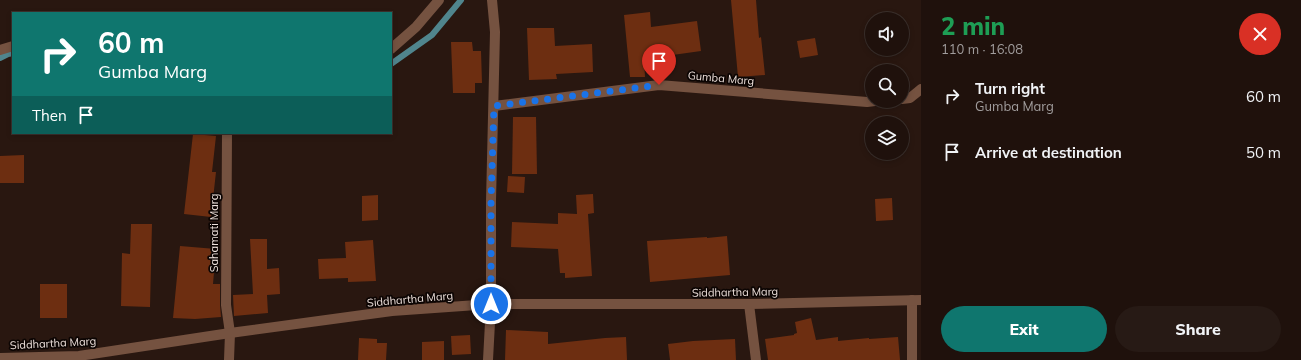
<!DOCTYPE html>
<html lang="en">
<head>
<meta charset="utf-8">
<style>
	body { margin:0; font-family:Mulish,sans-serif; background:#271a15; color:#f1f3f6; height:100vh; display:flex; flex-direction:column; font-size:15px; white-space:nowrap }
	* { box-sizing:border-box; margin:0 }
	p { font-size:13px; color:#a19d9d }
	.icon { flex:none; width:22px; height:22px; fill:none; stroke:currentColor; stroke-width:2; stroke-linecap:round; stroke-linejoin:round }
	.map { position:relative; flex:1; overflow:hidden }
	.drawer { display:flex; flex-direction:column; background:#1f110c; width:380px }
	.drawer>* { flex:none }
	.top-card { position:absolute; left:12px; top:12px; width:380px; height:122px; border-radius:0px; box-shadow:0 2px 6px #0003,0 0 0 1px #3c312d; background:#0f766e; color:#fff; overflow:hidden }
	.controls { position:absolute; left:865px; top:12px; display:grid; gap:8px }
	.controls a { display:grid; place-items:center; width:44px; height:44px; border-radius:50%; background:#1f110c; box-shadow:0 2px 6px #0003,0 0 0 1px #3c312d; font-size:20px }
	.pin { position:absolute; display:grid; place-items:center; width:34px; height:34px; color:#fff; margin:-41px -17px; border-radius:50% 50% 50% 0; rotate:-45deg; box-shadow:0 0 4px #0007 }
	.pin .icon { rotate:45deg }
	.me { position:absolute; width:44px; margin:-22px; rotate:0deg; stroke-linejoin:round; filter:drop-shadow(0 0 3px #0008) }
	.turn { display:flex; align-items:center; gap:14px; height:84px; padding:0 20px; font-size:18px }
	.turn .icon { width:52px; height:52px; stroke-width:2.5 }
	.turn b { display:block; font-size:28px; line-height:34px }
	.then { display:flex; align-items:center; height:38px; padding:0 20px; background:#0003; gap:8px; font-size:15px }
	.round { display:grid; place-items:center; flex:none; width:42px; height:42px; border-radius:21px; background:#271a15 }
	.summary { display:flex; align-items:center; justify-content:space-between; height:68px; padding:0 20px }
	h1 { font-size:24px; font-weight:800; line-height:30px; color:#1e9e55 }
	.primary-button { display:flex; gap:8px; margin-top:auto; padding:8px 20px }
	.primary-button a { flex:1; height:46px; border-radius:24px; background:#0f766e; color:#fff; font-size:16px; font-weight:800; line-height:46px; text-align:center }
	.primary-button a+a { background:#271a15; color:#f1f3f6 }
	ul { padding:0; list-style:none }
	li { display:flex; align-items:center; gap:12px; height:56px; padding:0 20px }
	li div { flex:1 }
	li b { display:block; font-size:15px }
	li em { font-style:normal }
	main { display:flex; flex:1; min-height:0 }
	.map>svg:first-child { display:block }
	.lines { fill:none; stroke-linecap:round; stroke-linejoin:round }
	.stream { stroke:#50858d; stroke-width:6 }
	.building { fill:#6d2e11 }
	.street { stroke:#755240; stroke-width:10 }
	.route { stroke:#1a73e8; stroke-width:7; stroke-dasharray:0 12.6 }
	.labels { text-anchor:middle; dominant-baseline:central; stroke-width:3.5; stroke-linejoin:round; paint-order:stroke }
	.street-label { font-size:11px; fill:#eee1dc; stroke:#0c0503 }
</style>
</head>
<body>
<main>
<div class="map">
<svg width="921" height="360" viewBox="0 0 921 360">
	<rect width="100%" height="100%" fill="#291710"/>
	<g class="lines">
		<g class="stream">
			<path d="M0,58L8,54L13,53"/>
			<path d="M391,64L432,35L461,0"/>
		</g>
	</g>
	<g class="building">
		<path d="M731,0H756L759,38L761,37L765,75L738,77Z"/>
		<path d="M650,12L651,27L697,21L701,51L644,59L645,77H630L624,15Z"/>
		<path d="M527,28H554L555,46L592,44L593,72L556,74L557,79L529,80Z"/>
		<path d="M815,38L818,55L800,58L797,41Z"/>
		<path d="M451,42H472L473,51H481L482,83H475V93H453Z"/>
		<path d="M513,117H536L537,174H512Z"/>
		<path d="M193,134L216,136L212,172H216L211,217L184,214Z"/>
		<path d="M24,155V183H0V156Z"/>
		<path d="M508,176L525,177L524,193L507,192Z"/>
		<path d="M593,194L594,213L588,214L592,276L565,278V273H560L558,249L511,247L512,222L558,224V213L577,214L576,195Z"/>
		<path d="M378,195V220L362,221V196Z"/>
		<path d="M892,198L893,220L876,221L875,199Z"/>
		<path d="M131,224H152L150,307L121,306L122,253L130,254Z"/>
		<path d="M727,236L730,275L650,282L647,241L707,237V238Z"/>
		<path d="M250,239H267V269L279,268L280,294L267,295L268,313L234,316L233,295L253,294Z"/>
		<path d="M373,240L376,281L348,282V278L319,279L318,259L346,258L345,242Z"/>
		<path d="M180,246L216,249L213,284H220V305L221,317L195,319L173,318Z"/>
		<rect x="40" y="284" width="27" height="34"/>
		<path d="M811,318L816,340L838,337V341L869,338V339L898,337L900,360H768L765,339L794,335V334L797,333L795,322Z"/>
		<path d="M506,330L548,332V344L605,338L626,337L627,360H505Z"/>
		<path d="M470,335L471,354L452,355L451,336Z"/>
		<path d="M359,338L377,339V343H387L386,360H358Z"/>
		<path d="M735,339L736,360H670L668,344L693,341Z"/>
		<path d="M444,341V360H422V342Z"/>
	</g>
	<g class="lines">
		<g class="street">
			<path d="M391,49L416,27L439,0"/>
			<path d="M0,50L13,46"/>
			<path d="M902,99L910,98L921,89"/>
			<path d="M494,106L659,85L867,102L875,101"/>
			<path d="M227,133L226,305L230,333L229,360"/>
			<path d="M912,300V360"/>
			<path d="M749,304L756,360"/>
			<path d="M0,358L79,356L230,333L392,311L491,304H749L921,300"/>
			<path d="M488,360L491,304V201L495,32L492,0"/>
		</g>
	</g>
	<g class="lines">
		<path class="route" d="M491,304V201L494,106L659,85"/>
	</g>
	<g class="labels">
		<g class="street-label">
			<text transform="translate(721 78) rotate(5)">Gumba Marg</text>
			<text transform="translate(214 233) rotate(-90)">Sahamati Marg</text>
			<text transform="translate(735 292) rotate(-1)">Siddhartha Marg</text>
			<text transform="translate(410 299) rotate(-5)">Siddhartha Marg</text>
			<text transform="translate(53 343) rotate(-3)">Siddhartha Marg</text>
		</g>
	</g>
</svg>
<div class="controls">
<a><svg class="icon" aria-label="sound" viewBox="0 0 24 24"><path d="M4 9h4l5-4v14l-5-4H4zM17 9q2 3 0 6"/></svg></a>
<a><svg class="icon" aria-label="search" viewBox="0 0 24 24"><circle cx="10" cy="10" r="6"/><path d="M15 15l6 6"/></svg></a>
<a><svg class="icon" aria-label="layers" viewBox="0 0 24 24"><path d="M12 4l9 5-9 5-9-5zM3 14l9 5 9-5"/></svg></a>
</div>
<div class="pin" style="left:659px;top:85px;background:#d93025"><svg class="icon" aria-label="arrive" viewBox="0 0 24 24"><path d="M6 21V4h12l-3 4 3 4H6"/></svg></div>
<svg class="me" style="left:491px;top:304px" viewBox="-20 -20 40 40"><circle r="17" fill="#1a73e8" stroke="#fff" stroke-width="3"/><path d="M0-11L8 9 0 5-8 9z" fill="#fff"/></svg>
<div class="top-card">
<div class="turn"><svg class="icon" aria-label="right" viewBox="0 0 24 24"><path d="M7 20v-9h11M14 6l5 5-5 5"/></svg><div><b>60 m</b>Gumba Marg</div></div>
<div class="then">Then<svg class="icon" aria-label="arrive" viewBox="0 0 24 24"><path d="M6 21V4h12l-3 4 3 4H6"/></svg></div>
</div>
</div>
<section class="drawer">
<div class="summary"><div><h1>2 min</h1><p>110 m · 16:08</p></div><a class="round" style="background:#d93025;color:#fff"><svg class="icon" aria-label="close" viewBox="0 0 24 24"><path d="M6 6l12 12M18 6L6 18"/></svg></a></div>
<ul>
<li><svg class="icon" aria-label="right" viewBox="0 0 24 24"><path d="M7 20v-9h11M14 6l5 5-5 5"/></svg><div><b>Turn right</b><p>Gumba Marg</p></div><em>60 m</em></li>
<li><svg class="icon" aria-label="arrive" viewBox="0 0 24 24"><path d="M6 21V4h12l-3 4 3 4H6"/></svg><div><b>Arrive at destination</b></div><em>50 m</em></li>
</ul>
<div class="primary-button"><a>Exit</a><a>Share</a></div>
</section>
</main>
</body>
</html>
